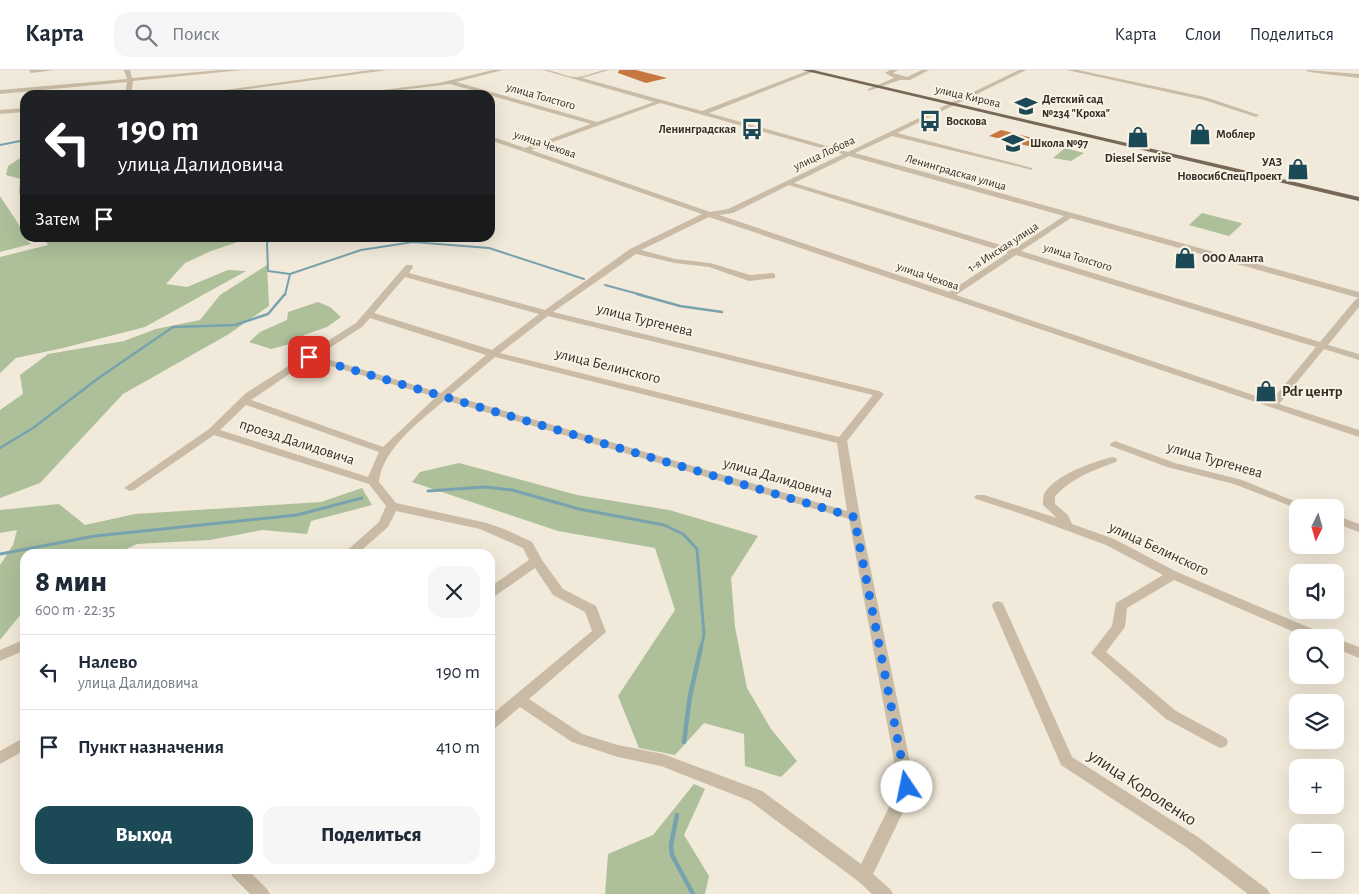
<!DOCTYPE html>
<html lang="ru">
<head>
<meta charset="utf-8">
<style>
	body { margin:0; font-family:"Alegreya Sans",sans-serif; background:#f6f6f7; color:#1f2937; height:100vh; display:flex; flex-direction:column; font-size:19px; white-space:nowrap }
	* { box-sizing:border-box; margin:0 }
	p { font-size:16px; color:#747a83 }
	.icon { flex:none; width:28px; height:28px; fill:none; stroke:currentColor; stroke-width:2; stroke-linecap:round; stroke-linejoin:round }
	.map { position:relative; flex:1; overflow:hidden }
	.details { position:absolute; left:20px; top:479px; width:475px; height:325px; display:flex; flex-direction:column; background:#fff; border-radius:15px; box-shadow:0 5px 20px #0002 }
	.details>* { flex:none }
	.top-card { position:absolute; left:20px; top:20px; width:475px; height:152px; border-radius:15px; box-shadow:0 5px 20px #0002; background:#202124; color:#fff; overflow:hidden }
	.needle { width:32px; rotate:185deg }
	.controls { position:absolute; left:1289px; top:429px; display:grid; gap:10px }
	.controls a { display:grid; place-items:center; width:55px; height:55px; border-radius:10px; background:#fff; box-shadow:0 5px 20px #0002; font-size:25px }
	.pin { position:absolute; display:grid; place-items:center; width:42px; height:42px; color:#fff; margin:-21px; border-radius:10px; box-shadow:0 2px 8px #0006 }
	.me { position:absolute; width:55px; margin:-28px; rotate:349deg; stroke-linejoin:round; filter:drop-shadow(0 0 4px #0008) }
	.turn { display:flex; align-items:center; gap:18px; height:105px; padding:0 15px; font-size:22px }
	.turn .icon { width:65px; height:65px; stroke-width:2.5 }
	.turn b { display:block; font-size:35px; line-height:42px }
	.then { display:flex; align-items:center; height:48px; padding:0 15px; background:#0003; gap:10px; font-size:19px }
	.round { display:grid; place-items:center; flex:none; width:52px; height:52px; border-radius:15px; background:#f6f6f7 }
	.summary { display:flex; align-items:center; justify-content:space-between; height:85px; padding:0 15px }
	h1 { font-size:30px; font-weight:800; line-height:38px }
	.primary-button { display:flex; gap:10px; margin-top:auto; padding:10px 15px }
	.primary-button a { flex:1; height:58px; border-radius:15px; background:#1c4956; color:#fff; font-size:20px; font-weight:800; line-height:58px; text-align:center }
	.primary-button a+a { background:#f6f6f7; color:#1f2937 }
	ul { padding:0; list-style:none }
	li { display:flex; align-items:center; gap:15px; height:75px; padding:0 15px; border-top:1px solid #e0e1e3 }
	li div { flex:1 }
	li b { display:block; font-size:19px }
	li em { font-style:normal }
	header { display:flex; align-items:center; gap:30px; box-sizing:border-box; height:70px; padding:0 25px; background:#fff; border-bottom:1px solid #e0e1e3 }
	header strong { font-size:24px }
	nav { display:flex; gap:28px; margin-inline-start:auto; font-size:18px }
	.search { width:350px; height:45px; background:#f6f6f7; display:flex; align-items:center; gap:12px; box-sizing:border-box; padding:0 18px; border-radius:15px; color:#747a83; font-size:19px }
	.map>svg:first-child { display:block }
	.green { fill:#adc099 }
	.lines { fill:none; stroke-linecap:round; stroke-linejoin:round }
	.stream-far3 { stroke:#78a3ae; stroke-width:2 }
	.stream-far2 { stroke:#78a3ae; stroke-width:2.5 }
	.stream-far1 { stroke:#78a3ae; stroke-width:3 }
	.stream { stroke:#78a3ae; stroke-width:4.5 }
	.building { fill:#c67742 }
	.minor { fill:#c9bba5; fill-rule:evenodd }
	.major { fill:#776757; fill-rule:evenodd }
	.route { stroke:#1a73e8; stroke-width:9; stroke-dasharray:0 16.2 }
	.labels { text-anchor:middle; dominant-baseline:central; stroke-width:4; stroke-linejoin:round; paint-order:stroke }
	.far-street-label { font-size:12px; fill:#352d26; stroke:#f9f3e5 }
	.far-poi-label { font-size:12px; font-weight:bold; fill:#352d26; stroke:#f9f3e5; text-anchor:start }
	.street-label { font-size:15px; fill:#352d26; stroke:#f9f3e5 }
	.poi-label { font-size:15px; font-weight:bold; fill:#352d26; stroke:#f9f3e5; text-anchor:start }
	.near-street-label { font-size:18px; fill:#352d26; stroke:#f9f3e5 }
</style>
</head>
<body>
<header>
<strong>Карта</strong>
<div class="search"><svg class="icon" aria-label="search" viewBox="0 0 24 24"><circle cx="10" cy="10" r="6"/><path d="M15 15l6 6"/></svg>Поиск</div>
<nav><a>Карта</a><a>Слои</a><a>Поделиться</a></nav>
</header>
<div class="map">
<svg width="1359" height="824" viewBox="0 0 1359 824">
	<rect width="100%" height="100%" fill="#f1e9d9"/>
	<g class="green">
		<path d="M1065,78L1084,83L1071,91L1053,88Z"/>
		<path d="M25,85V134L19,123L20,109L6,105L8,96Z"/>
		<path d="M0,126L25,164V168L31,174L0,182Z"/>
		<path d="M1202,143L1241,153L1242,154L1229,166L1189,155Z"/>
		<path d="M44,168H249L211,181L185,193L166,214L187,217L228,200L246,201L145,257L63,278L16,288L0,303V187L48,175Z"/>
		<path d="M267,195L269,236L229,264L123,324L40,413L0,428V340L23,324L20,305L48,284L124,271L156,259L200,250L220,225Z"/>
		<path d="M318,232L330,237L341,247L327,257L304,265L297,272L279,277L271,279L249,272L260,262L287,250L288,242Z"/>
		<path d="M459,393L577,425L669,440L758,466L731,508L735,557L747,618L771,659L797,691L781,707L745,696L744,664L704,653L675,685L639,678L618,626L675,540L655,478L558,461L412,412L420,402Z"/>
		<path d="M362,418L372,435L311,451L307,464L262,460L210,470L137,474L116,484H25V539L0,570V495L13,475L17,460L0,463V440L59,434L85,455L135,444L321,432Z"/>
		<path d="M694,714L705,719L684,765L709,806L705,824H605L608,784L653,765Z"/>
	</g>
	<g class="lines">
		<g class="stream-far3">
			<path d="M0,75L25,70"/>
			<path d="M270,168L267,173L268,201L290,204L285,225"/>
			<path d="M290,204L361,180L413,172L489,178L584,209"/>
			<path d="M605,215L642,225"/>
		</g>
		<g class="stream-far2">
			<path d="M637,224L680,236L722,242"/>
			<path d="M0,378L33,358L100,307L173,257L235,255L268,244L285,224"/>
		</g>
		<g class="stream-far1">
			<path d="M428,421L485,417L512,420L579,439L664,455L683,464L697,479L704,565L701,578"/>
			<path d="M0,484L95,466L297,445L362,428"/>
		</g>
		<g class="stream">
			<path d="M684,672L690,626L701,577"/>
			<path d="M677,745L671,775L672,785L693,824"/>
		</g>
	</g>
	<g class="building">
		<path d="M619,0H636L667,8L646,13L618,3Z"/>
		<path d="M1001,60L1040,70L1028,76L989,66Z"/>
	</g>
	<g class="lines">
		<g class="minor">
			<path d="M29,0H54L31,3Z"/>
			<path d="M124,0H130L132,8L221,0H242L133,11L131,25H125L127,12L0,24V20L127,9Z"/>
			<path d="M371,0H387L204,25H188Z"/>
			<path d="M493,0H503L456,12L597,52L654,32L543,0C555,0 565,7 576,7C587,7 597,0 609,0L582,8L702,41L810,0H818L709,43L848,82L1019,0H1026L897,63L1032,98V100L892,66L855,83L1359,222V228L1071,148L1021,181L1320,272L1356,229L1359,228V237L1328,275L1359,284V290L1324,279L1279,334L1359,360V367L709,147L641,180L675,189L710,193L750,205L772,203L775,204V208L749,211L709,197L675,193L636,184L553,242L879,321L884,324L847,371L860,447L915,717L873,804L890,819L893,824H872L858,811L750,731L661,696L618,687L572,672L520,637L495,658L490,660V646L592,561L585,542L553,525L535,498L495,526L490,527V517L529,490L523,478L480,459L396,441L388,457L357,484H343L379,452L386,436L369,414L214,365L134,420L130,421L124,418L209,359L246,323L356,253L406,195H412L413,197L409,203L545,240L630,179L702,144L490,70V66L525,78L591,54L450,14L361,25H342L439,13ZM660,33L843,84L728,139L710,142L531,80ZM849,86L1064,146L1014,179L794,113ZM789,115L1008,183L949,222L719,145L733,143ZM1016,185L1316,277L1271,331L956,225ZM405,207L539,244L492,280L374,243ZM548,246L873,325L839,367L500,283ZM370,248L486,285L441,323L317,286L362,257ZM495,287L837,373L847,441L450,325ZM310,290L436,327L383,377L251,330ZM445,330L849,449L899,717L861,794L762,721L663,684L618,675L582,664L529,629L606,562L596,536L563,519L542,490L532,472L504,459L487,453L396,433L379,412C382,379 421,350 445,330ZM246,335L379,382L368,407L220,360Z"/>
			<path d="M890,0H898L893,3L907,7L922,0H929L910,10H900L868,21V19L894,8L885,3Z"/>
			<path d="M1067,0H1078L1205,27L1259,45L1256,47L1204,30Z"/>
			<path d="M1306,0L1359,4V8L1309,2Z"/>
			<path d="M25,38V42L0,44V40Z"/>
			<path d="M1115,371L1175,393L1242,410L1311,438L1298,439L1234,414L1167,397L1111,376L1110,374Z"/>
			<path d="M1112,387L1116,388L1117,390L1116,392C1093,400 1072,408 1055,426V434L1068,445L1072,454L1114,469L1177,502L1327,565L1328,568H1308L1174,510L1127,538L1125,557L1106,582L1176,641L1226,668L1228,672L1226,676L1221,678L1216,676L1166,649L1091,583L1112,556L1116,533L1163,505L1106,475L1022,444L976,429L974,427L976,425H984L1057,448L1043,435C1043,431 1043,427 1044,424C1054,405 1093,392 1112,387Z"/>
			<path d="M1335,445L1359,454V462L1335,453Z"/>
			<path d="M998,531L1003,533L1004,536L1072,687L1198,767L1267,819L1270,824H1248L1186,777L1061,695L992,536L993,533Z"/>
			<path d="M1335,568L1359,577V588L1335,578Z"/>
			<path d="M25,569V580L0,591V580Z"/>
			<path d="M25,667V680L0,694V681Z"/>
			<path d="M230,799H247L267,819L270,824H250L232,806Z"/>
		</g>
		<path class="major" d="M802,0H813L1359,127V131Z"/>
	</g>
	<g class="lines">
		<path class="route" d="M309,287L854,447L907,717"/>
	</g>
	<defs>
		<g id="school-bare" transform="scale(1.725)"><path d="M0-5L7-2L0 1L-7-2ZM-4 1L0 2.5L4 1V4Q0 6-4 4Z" fill="#1c4956" stroke="#f9f3e5" stroke-width="2.5" paint-order="stroke"/></g>
		<g id="bus-bare" transform="scale(1.725)"><path d="M-5-6H5V4H4V6H2V4H-2V6H-4V4H-5ZM-3.5-4V0h7V-4ZM-3.5 1.2v1.5H-2V1.2ZM2 1.2v1.5H3.5V1.2Z" fill="#1c4956" stroke="#f9f3e5" stroke-width="2.5" paint-order="stroke"/></g>
		<g id="shop-bare" transform="scale(1.725)"><path d="M-5-2.5h2.3a2.7 3.5 0 0 1 5.4 0H5L5.5 6h-11ZM-1.5-2.5h3a1.5 2.3 0 0 0-3 0Z" fill="#1c4956" stroke="#f9f3e5" stroke-width="2.5" paint-order="stroke"/></g>
	</defs>
	<g fill-rule="evenodd">
		<use href="#school-bare" x="1026" y="36"/>
		<use href="#bus-bare" x="930" y="51"/>
		<use href="#bus-bare" x="752" y="59"/>
		<use href="#shop-bare" x="1200" y="64"/>
		<use href="#shop-bare" x="1138" y="67"/>
		<use href="#school-bare" x="1013" y="73"/>
		<use href="#shop-bare" x="1298" y="99"/>
		<use href="#shop-bare" x="1185" y="188"/>
		<use href="#shop-bare" x="1266" y="321"/>
	</g>
	<g class="labels">
		<g class="far-street-label">
			<text transform="translate(541 26) rotate(16)">улица Толстого</text>
			<text transform="translate(968 26) rotate(13)">улица Кирова</text>
			<text transform="translate(545 74) rotate(19)">улица Чехова</text>
			<text transform="translate(824 83) rotate(-25)">улица Лобова</text>
			<text transform="translate(956 102) rotate(16)">Ленинградская улица</text>
			<text transform="translate(1003 177) rotate(-33)">1-я Инская улица</text>
			<text transform="translate(1078 187) rotate(17)">улица Толстого</text>
			<text transform="translate(928 206) rotate(19)">улица Чехова</text>
		</g>
		<g class="far-poi-label">
			<text x="1042" y="29">Детский сад<tspan x="1042" dy="14">№234 "Кроха"</tspan></text>
			<text x="946" y="51">Воскова</text>
			<text x="736" y="59" text-anchor="end">Ленинградская</text>
			<text x="1216" y="64">Моблер</text>
			<text x="1030" y="73">Школа №97</text>
			<text x="1138" y="88" text-anchor="middle">Diesel Servise</text>
			<text x="1282" y="92" text-anchor="end">УАЗ<tspan x="1282" dy="14">НовосибСпецПроект</tspan></text>
			<text x="1202" y="188">ООО Аланта</text>
		</g>
		<g class="street-label">
			<text transform="translate(645 250) rotate(14)">улица Тургенева</text>
			<text transform="translate(608 296) rotate(14)">улица Белинского</text>
			<text transform="translate(297 372) rotate(18)">проезд Далидовича</text>
			<text transform="translate(1215 390) rotate(16)">улица Тургенева</text>
			<text transform="translate(778 408) rotate(16)">улица Далидовича</text>
			<text transform="translate(1159 479) rotate(25)">улица Белинского</text>
		</g>
		<g class="poi-label">
			<text x="1282" y="321">Pdr центр</text>
		</g>
		<g class="near-street-label">
			<text transform="translate(1142 718) rotate(33)">улица Короленко</text>
		</g>
	</g>
</svg>
<div class="controls">
<a><svg class="needle" viewBox="-14 -14 28 28"><path d="M0-13l5 13h-10z" fill="#e53935"/><path d="M0 13l5-13h-10z" fill="#747a83"/></svg></a>
<a><svg class="icon" aria-label="sound" viewBox="0 0 24 24"><path d="M4 9h4l5-4v14l-5-4H4zM17 9q2 3 0 6"/></svg></a>
<a><svg class="icon" aria-label="search" viewBox="0 0 24 24"><circle cx="10" cy="10" r="6"/><path d="M15 15l6 6"/></svg></a>
<a><svg class="icon" aria-label="layers" viewBox="0 0 24 24"><path d="M12 4l9 5-9 5-9-5zM3 14l9 5 9-5"/></svg></a>
<a>+</a>
<a>−</a>
</div>
<div class="pin" style="left:309px;top:287px;background:#d93025"><svg class="icon" aria-label="arrive" viewBox="0 0 24 24"><path d="M6 21V4h12l-3 4 3 4H6"/></svg></div>
<svg class="me" style="left:907px;top:717px" viewBox="-20 -20 40 40"><circle r="19" fill="#fff"/><path d="M0-13L10 11 0 6-10 11z" fill="#1a73e8"/></svg>
<div class="top-card">
<div class="turn"><svg class="icon" aria-label="left" viewBox="0 0 24 24"><path d="M17 20v-9H6M10 6l-5 5 5 5"/></svg><div><b>190 m</b>улица Далидовича</div></div>
<div class="then">Затем<svg class="icon" aria-label="arrive" viewBox="0 0 24 24"><path d="M6 21V4h12l-3 4 3 4H6"/></svg></div>
</div>
<section class="details">
<div class="summary"><div><h1>8 мин</h1><p>600 m · 22:35</p></div><a class="round"><svg class="icon" aria-label="close" viewBox="0 0 24 24"><path d="M6 6l12 12M18 6L6 18"/></svg></a></div>
<ul>
<li><svg class="icon" aria-label="left" viewBox="0 0 24 24"><path d="M17 20v-9H6M10 6l-5 5 5 5"/></svg><div><b>Налево</b><p>улица Далидовича</p></div><em>190 m</em></li>
<li><svg class="icon" aria-label="arrive" viewBox="0 0 24 24"><path d="M6 21V4h12l-3 4 3 4H6"/></svg><div><b>Пункт назначения</b></div><em>410 m</em></li>
</ul>
<div class="primary-button"><a>Выход</a><a>Поделиться</a></div>
</section>
</div>
</body>
</html>
